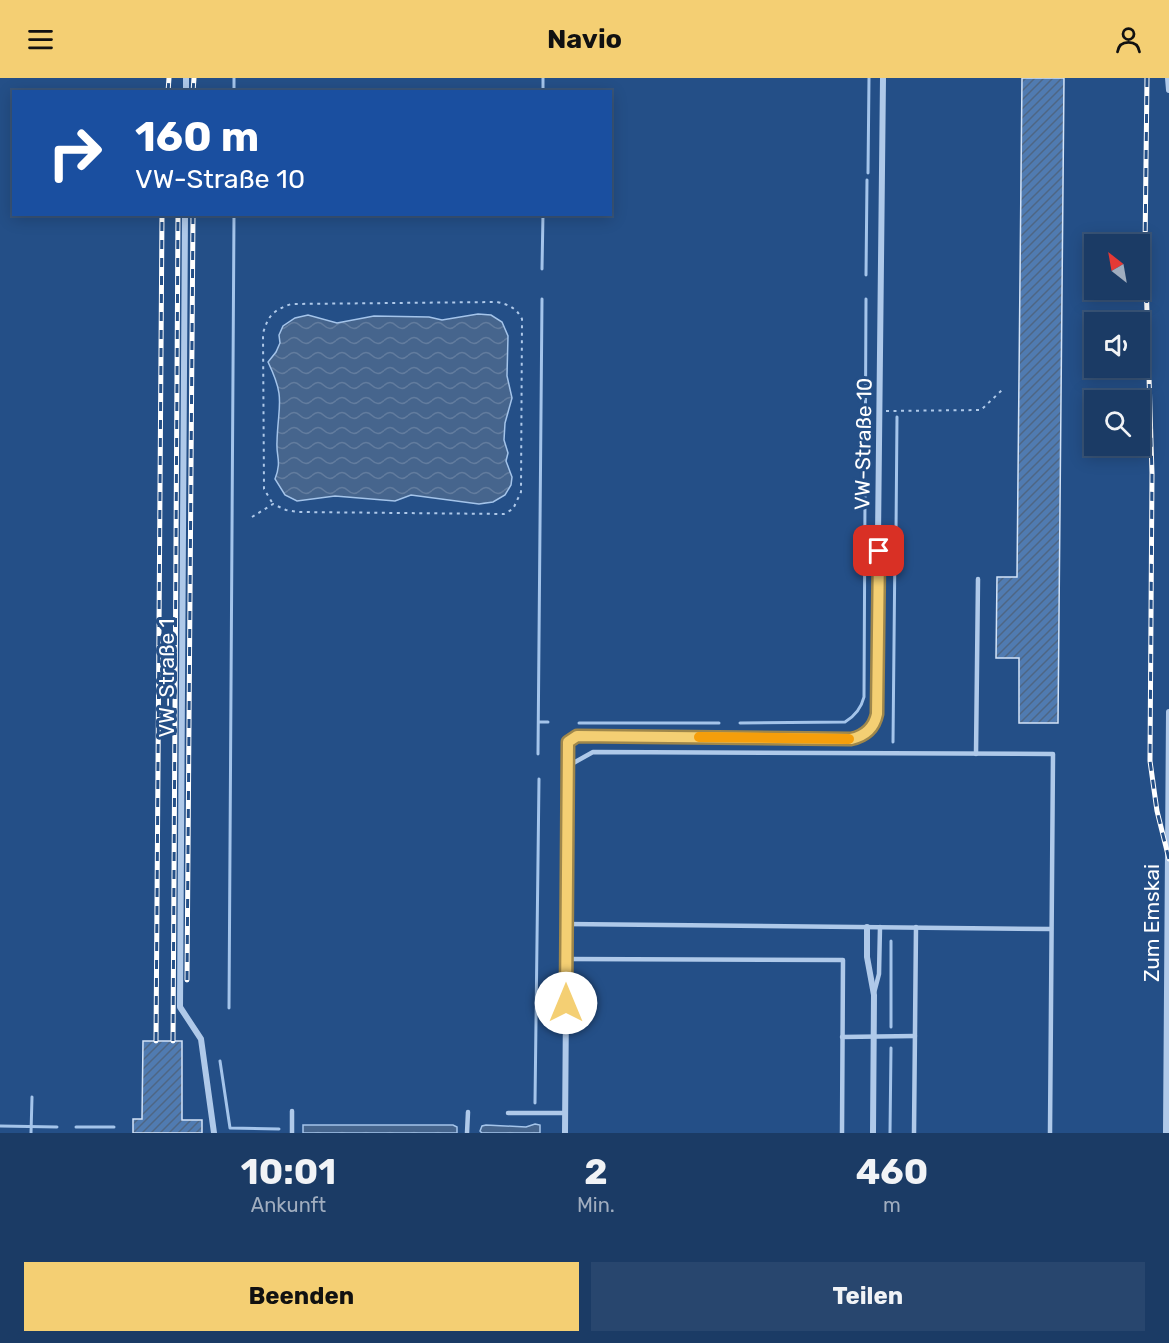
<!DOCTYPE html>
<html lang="de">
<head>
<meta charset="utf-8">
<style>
	body { margin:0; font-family:Rubik,sans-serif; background:#28466e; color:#f1f3f6; height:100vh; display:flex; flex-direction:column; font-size:22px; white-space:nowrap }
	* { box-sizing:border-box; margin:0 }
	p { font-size:20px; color:#a0adbf }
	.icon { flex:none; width:33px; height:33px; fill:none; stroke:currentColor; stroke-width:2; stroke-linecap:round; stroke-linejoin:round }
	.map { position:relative; height:1055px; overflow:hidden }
	.sheet { display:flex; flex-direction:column; background:#1b3b65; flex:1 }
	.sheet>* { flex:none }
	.hud { position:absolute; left:12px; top:12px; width:600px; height:126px; border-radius:0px; box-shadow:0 3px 15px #0003,0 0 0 2px #395579; background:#1a4fa0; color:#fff; overflow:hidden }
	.needle { width:39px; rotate:329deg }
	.buttons { position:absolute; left:1084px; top:156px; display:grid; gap:12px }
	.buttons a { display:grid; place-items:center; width:66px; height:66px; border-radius:0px; background:#1b3b65; box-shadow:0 3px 15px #0003,0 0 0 2px #395579; font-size:30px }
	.pin { position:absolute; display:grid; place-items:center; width:51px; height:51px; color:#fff; margin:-26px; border-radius:12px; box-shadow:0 3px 9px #0006 }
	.me { position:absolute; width:66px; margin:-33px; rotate:0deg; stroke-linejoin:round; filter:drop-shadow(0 0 4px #0008) }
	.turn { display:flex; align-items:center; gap:21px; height:126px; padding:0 24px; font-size:27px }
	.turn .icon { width:78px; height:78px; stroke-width:2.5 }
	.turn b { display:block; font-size:42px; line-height:51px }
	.eta { display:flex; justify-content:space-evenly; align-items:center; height:102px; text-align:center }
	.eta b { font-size:36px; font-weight:700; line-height:42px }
	.cta { display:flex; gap:12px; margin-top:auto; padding:12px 24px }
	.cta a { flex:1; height:69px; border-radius:0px; background:#f4cf73; color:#111; font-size:24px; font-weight:700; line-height:69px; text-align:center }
	.cta a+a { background:#28466e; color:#f1f3f6 }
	header { display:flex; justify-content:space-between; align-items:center; height:78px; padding:0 24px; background:#f4cf73; color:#111; font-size:27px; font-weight:700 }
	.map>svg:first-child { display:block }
	.water { fill:url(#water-waves); stroke:#a4c4ea; stroke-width:1.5 }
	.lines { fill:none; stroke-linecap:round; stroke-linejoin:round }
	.stream { stroke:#a4c4ea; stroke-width:3 }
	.building { fill:url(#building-hatch); stroke:#d3e3f7; stroke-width:1.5 }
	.path { stroke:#afc9e9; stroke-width:2; stroke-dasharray:3 4.5; stroke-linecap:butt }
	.lane { stroke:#afc9e9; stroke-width:4.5 }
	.street { stroke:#afc9e9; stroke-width:6 }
	.rail-casing { stroke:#fff; stroke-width:5 }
	.rail { stroke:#244f87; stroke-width:3; stroke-dasharray:9; stroke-linecap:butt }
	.route-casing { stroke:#9f874b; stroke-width:15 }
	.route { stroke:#f4cf73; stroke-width:10 }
	.slow { stroke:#f59e0b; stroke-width:10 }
	.labels { text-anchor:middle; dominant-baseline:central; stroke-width:6; stroke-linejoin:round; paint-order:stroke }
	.street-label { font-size:21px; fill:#fff; stroke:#244f87 }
</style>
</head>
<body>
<header><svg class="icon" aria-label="menu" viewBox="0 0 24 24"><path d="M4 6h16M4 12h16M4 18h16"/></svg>Navio<svg class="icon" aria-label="person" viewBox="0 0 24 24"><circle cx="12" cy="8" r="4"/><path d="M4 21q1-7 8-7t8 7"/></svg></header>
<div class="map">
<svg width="1169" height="1055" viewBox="0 0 1169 1055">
	<defs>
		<pattern id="water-waves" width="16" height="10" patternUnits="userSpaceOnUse" patternTransform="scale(1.5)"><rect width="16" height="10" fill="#46658d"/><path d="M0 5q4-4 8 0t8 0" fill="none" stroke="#627c9e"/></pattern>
		<pattern id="building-hatch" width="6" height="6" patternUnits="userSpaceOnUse" patternTransform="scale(1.5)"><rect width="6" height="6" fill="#507bb1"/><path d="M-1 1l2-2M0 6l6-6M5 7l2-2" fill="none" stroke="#4e6684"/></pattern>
	</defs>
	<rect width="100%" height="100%" fill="#244f87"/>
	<g class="water">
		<path d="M478,236L491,237L502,244L508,258L507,298L512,320L505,345L504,362L508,375L506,383L512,399L511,407L505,417L493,424L479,426L411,417L395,423L335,418L297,423L285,417L275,401C282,383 276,379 277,364C278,326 286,321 268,284L276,274L280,265L279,257L283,248L295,240L308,237L337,245L374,238L429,239L442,242Z"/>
		<path d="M535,1046L540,1047V1055H482L480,1053L482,1048L486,1047L526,1049Z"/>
		<path d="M303,1047H453L457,1049V1055H303Z"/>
	</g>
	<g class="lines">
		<g class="stream">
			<path d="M234,14V0"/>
			<path d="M543,14V0"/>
			<path d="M868,95L869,0"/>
			<path d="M542,191L543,136"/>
			<path d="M866,197L867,102"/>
			<path d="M896,454L897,339"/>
			<path d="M539,644H548"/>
			<path d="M579,645H719"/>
			<path d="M740,645L845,644C855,638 861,631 864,619L866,221"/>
			<path d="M893,664L895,468"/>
			<path d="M538,676L542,221"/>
			<path d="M229,930L234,136"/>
			<path d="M891,949V863"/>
			<path d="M220,983L230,1050L279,1051"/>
			<path d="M535,1025L539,701"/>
			<path d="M0,1048L57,1049"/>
			<path d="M76,1049H114"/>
			<path d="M31,1055L32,1019"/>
			<path d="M890,1055L891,970"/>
		</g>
	</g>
	<g class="building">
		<path d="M1022,0H1064L1058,645H1019V580H996L997,499H1017Z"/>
		<path d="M143,963H182V1042H202V1055H133V1041H142Z"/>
	</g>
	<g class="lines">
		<g class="path">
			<path d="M886,333L981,332L1003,311"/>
			<path d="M252,439L273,426L286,432L298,434L504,436L513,431L521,414L522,241C516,230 510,227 497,224L291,226C273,233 269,236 263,255L264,411L273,426"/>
		</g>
		<g class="lane">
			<path d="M976,676L978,501"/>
			<path d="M568,688L593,674L1053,676L1050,1055"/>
			<path d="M566,846L1051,851"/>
			<path d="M566,881L843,882L842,1055"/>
			<path d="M874,915L879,896L880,849"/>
			<path d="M842,959L915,958"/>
			<path d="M508,1035H565"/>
			<path d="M292,1055V1033"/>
			<path d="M467,1055L468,1034"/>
			<path d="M914,1055L916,849"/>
		</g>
		<g class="street">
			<path d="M1168,0L1169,12"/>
			<path d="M186,14V0"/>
			<path d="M185,136L180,929L201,961L214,1055"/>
			<path d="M867,849V879L874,917L873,1055"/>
			<path d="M565,1055L568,664L577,658L851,661L865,656L876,642L883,0"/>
			<path d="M1166,1055L1169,634"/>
		</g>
		<g class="rail-casing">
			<g id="rail">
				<path d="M1147,0L1145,170L1152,395L1150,683L1157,733L1169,781"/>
				<path d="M168,14L169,0"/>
				<path d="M193,14L194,0"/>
				<path d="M187,902L193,136"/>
				<path d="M156,963L162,136"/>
				<path d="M173,963L178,136"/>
			</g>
		</g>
		<use href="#rail" class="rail"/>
	</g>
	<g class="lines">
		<g class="route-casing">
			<path id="route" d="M566,925L568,664L577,658L851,661C865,658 874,650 877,636L879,473"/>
		</g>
		<use href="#route" class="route"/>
		<path class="slow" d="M699,659L849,661"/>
	</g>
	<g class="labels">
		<g class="street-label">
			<text transform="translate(863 366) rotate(-89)">VW-Straße 10</text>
			<text transform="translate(166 600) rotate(-90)">VW-Straße 1</text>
			<text transform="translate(1151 845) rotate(-90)">Zum Emskai</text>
		</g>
	</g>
</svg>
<div class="buttons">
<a><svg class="needle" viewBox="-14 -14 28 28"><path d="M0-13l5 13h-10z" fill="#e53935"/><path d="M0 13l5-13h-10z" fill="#a0adbf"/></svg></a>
<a><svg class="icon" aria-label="sound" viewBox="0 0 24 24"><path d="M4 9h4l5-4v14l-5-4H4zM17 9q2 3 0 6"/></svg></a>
<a><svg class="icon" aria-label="search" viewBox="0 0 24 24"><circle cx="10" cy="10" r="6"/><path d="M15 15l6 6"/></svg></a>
</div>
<div class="pin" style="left:879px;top:473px;background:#d93025"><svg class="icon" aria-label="arrive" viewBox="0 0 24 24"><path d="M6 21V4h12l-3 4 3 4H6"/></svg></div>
<svg class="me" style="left:566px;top:925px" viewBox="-20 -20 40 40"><circle r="19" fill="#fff"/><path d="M0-13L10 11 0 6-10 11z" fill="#f4cf73"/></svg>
<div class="hud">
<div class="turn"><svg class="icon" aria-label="right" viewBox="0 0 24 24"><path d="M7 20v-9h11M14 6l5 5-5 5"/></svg><div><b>160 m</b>VW-Straße 10</div></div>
</div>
</div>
<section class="sheet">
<div class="eta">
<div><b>10:01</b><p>Ankunft</p></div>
<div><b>2</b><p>Min.</p></div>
<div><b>460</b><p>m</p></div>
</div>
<div class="cta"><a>Beenden</a><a>Teilen</a></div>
</section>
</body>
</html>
